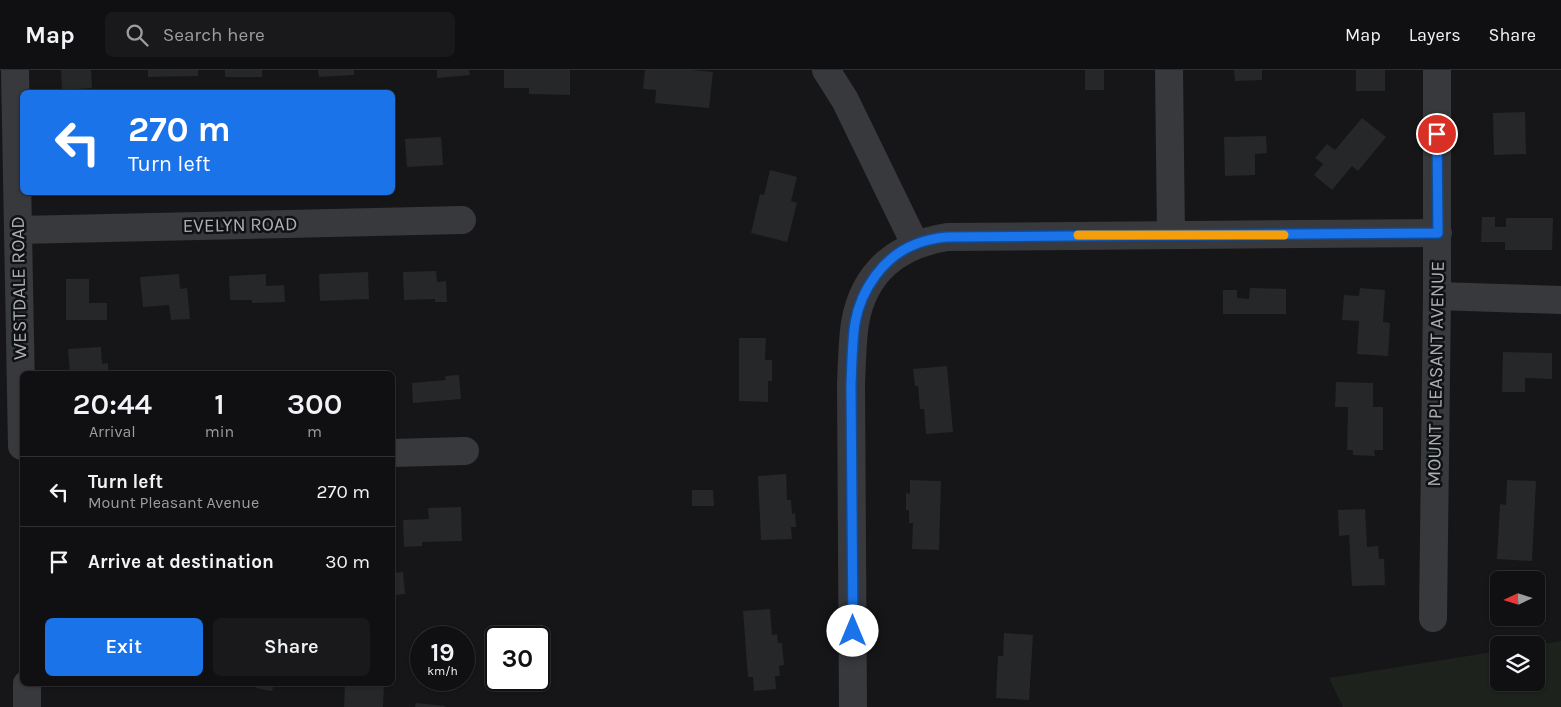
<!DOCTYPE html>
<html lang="en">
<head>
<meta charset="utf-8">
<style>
	body { margin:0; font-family:Karla,sans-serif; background:#19191b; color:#f1f3f6; height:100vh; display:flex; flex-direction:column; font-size:19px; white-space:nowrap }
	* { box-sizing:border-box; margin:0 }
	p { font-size:16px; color:#9c9d9f }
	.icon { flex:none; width:28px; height:28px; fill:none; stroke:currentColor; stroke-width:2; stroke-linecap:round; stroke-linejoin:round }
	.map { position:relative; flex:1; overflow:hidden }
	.panel { position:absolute; left:20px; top:301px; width:375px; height:315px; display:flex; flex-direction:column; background:#101012; border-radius:8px; box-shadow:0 1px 4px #0004,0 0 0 1px #303032 }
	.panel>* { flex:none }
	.guide { position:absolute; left:20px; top:20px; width:375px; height:105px; border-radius:8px; box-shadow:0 1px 4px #0004,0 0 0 1px #303032; background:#1a73e8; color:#fff; overflow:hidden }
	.needle { width:32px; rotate:266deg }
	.tools { position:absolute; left:1490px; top:501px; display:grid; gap:10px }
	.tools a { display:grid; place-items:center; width:55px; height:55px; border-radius:8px; background:#101012; box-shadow:0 1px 4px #0004,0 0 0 1px #303032; font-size:25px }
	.speed { position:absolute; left:410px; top:556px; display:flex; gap:10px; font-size:25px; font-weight:700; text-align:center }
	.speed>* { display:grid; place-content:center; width:65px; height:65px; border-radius:50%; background:#101012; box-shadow:0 1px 4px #0004,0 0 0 1px #303032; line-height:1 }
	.speed small { font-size:12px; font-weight:400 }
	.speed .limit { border:2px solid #111; border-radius:8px; background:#fff; color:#111 }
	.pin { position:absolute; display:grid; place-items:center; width:42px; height:42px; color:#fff; margin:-21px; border:2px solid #fff; border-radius:50%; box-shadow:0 1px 5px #0007 }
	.me { position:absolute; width:55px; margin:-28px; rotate:0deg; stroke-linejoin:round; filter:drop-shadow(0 0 4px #0008) }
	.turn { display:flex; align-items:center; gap:18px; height:105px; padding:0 25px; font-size:22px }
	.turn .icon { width:65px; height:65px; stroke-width:2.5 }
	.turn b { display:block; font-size:35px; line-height:42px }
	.eta { display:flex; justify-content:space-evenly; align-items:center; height:85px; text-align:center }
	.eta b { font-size:30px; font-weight:600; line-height:35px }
	.action { display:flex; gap:10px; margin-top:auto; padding:10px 25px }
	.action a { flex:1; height:58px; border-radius:8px; background:#1a73e8; color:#fff; font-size:20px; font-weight:600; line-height:58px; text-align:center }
	.action a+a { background:#19191b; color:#f1f3f6 }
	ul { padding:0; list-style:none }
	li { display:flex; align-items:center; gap:15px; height:70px; padding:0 25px; border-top:1px solid #303032 }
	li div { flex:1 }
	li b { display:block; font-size:19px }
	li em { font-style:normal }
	header { display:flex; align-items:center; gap:30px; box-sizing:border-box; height:70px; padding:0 25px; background:#101012; border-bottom:1px solid #303032 }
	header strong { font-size:24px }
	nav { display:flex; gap:28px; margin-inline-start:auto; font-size:18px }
	.search { width:350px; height:45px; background:#19191b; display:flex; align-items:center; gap:12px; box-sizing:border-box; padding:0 18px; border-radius:8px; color:#9c9d9f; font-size:19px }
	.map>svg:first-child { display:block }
	.green { fill:#1d221d }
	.building { fill:#262729 }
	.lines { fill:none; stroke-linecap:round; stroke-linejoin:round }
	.minor { stroke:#37393c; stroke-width:28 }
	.route-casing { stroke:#114b97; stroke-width:12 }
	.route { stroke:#1a73e8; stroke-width:9 }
	.slow { stroke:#f59e0b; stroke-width:9 }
	.labels { text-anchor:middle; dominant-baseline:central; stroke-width:5; stroke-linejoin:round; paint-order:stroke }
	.street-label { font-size:19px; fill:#a9b1b6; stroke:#111113 }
</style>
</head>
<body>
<header>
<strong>Map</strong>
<div class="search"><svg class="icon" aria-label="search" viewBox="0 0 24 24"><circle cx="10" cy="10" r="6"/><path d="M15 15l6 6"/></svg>Search here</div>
<nav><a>Map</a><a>Layers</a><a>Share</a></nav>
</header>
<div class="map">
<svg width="1561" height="637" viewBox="0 0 1561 637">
	<rect width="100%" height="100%" fill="#161618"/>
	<path class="green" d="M1561,571V637H1343L1329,608L1499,581V612H1536V575Z"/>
	<g class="building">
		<path d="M61,0H91L92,18L62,20Z"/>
		<path d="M148,0H198V6L148,7Z"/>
		<rect x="225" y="0" width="37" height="7"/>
		<path d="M318,0H354V5L319,7Z"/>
		<path d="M437,0H469L470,5L437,8Z"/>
		<path d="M504,0H570V25L529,24V18H504Z"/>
		<path d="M645,0H691L713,2L709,38L655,33L656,20L643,19Z"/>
		<rect x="1085" y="0" width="19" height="20"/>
		<path d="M1234,0H1262V10L1235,11Z"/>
		<rect x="1356" y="0" width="29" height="21"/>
		<path d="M1525,42L1526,84L1494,85L1493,43Z"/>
		<path d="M1362,48L1386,67L1358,101L1352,96L1332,120L1314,105L1323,94L1315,88L1327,74L1335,80Z"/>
		<path d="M1266,66L1267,83L1255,84V105L1225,106L1224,67Z"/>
		<path d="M441,67L443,95L407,97L405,69Z"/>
		<path d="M770,100L797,107L791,131L797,133L787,172L751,163L760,124L764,125Z"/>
		<path d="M1482,147H1495V157H1506V148H1553L1552,180H1505V172H1481Z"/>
		<path d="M436,201L437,212L446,211L447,232H435V229L404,230L403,202Z"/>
		<path d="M368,202L369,229L320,231L319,204Z"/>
		<path d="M179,204L180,219L187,218L190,249L171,250L169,235L143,237L140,207Z"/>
		<path d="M266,204V216L284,215L285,232L252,233V230H230L229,206Z"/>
		<path d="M66,209H89V233H107V250H66Z"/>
		<path d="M1250,218L1286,219V244H1223V220H1237V228L1249,229Z"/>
		<path d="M1360,218L1385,220L1383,252L1390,253L1388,286L1357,284L1359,251L1342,250L1344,225L1359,226Z"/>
		<path d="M739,268H766L765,290H772V311H768V332L739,331Z"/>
		<path d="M101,277L102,294L108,293V304H70L68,279Z"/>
		<path d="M1503,282L1552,283V309L1525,308V322H1502Z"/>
		<path d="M947,296L953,362L926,364L924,339H920L918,316H915L913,299Z"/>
		<path d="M459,305L461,329L413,333L412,313L446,310L445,306Z"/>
		<path d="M1336,312L1373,313V337H1383V380H1374L1375,386L1353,385V380H1347L1348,337H1335Z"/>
		<path d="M786,404L787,430H791L792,444L795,443L796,457H791L792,469L761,470L758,406Z"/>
		<path d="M910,410L941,411L939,480L912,479L913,453H909V440H906V423L910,424Z"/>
		<path d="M1507,410L1536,411L1532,491L1497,489L1500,434L1506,435Z"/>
		<path d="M692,420H713L714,436H692Z"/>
		<path d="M461,437L462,471L422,472V476L404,477L403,450L429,449L428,438Z"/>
		<path d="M1365,439L1367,477L1378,476L1379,489H1384L1385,515L1352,516L1349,465L1339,466L1338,440Z"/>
		<path d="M403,502L405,524L394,525L393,503Z"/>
		<path d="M770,539L772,565L777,564L778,573H782L784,595L779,596L780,606H775L776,619L754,621L753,607H748L743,541Z"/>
		<path d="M1004,563L1033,565L1029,630L996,628L998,586H1003Z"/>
		<path d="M257,614H274L272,621L256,618Z"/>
		<path d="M345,614H384L383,637H344Z"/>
		<path d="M416,633L445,636V637H415Z"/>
	</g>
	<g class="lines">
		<g class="minor">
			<path d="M15,0L22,376"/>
			<path d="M826,0L845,30L915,174"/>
			<path d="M1169,0L1171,165"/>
			<path d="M18,160L462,150"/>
			<path d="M1437,226L1561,230"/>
			<path d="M392,383L465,381"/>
			<path d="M1433,548L1437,226V0"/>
			<path d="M27,614V637"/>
			<path d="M853,637L851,314C852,294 852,273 855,253C864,201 898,175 947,167L1438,163"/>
		</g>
	</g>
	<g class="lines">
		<g class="route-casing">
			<path id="route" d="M853,561L851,314C852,294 852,273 855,253C861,219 884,186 916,174C926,170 936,168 947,167L1438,163L1437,64"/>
		</g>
		<use href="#route" class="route"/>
		<path class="slow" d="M1078,165H1284"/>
	</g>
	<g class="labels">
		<g class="street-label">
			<text transform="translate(240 155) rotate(-1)">EVELYN ROAD</text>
			<text transform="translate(19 218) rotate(-91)">WESTDALE ROAD</text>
			<text transform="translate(1436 304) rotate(-89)">MOUNT PLEASANT AVENUE</text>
		</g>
	</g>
</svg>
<div class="tools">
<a><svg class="needle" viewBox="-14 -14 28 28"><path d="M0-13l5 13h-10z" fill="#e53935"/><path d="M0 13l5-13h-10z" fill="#9c9d9f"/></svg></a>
<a><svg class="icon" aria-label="layers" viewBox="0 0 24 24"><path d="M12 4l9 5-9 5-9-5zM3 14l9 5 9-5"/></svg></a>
</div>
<div class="speed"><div>19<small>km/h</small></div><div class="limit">30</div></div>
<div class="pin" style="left:1437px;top:64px;background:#d93025"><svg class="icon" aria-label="arrive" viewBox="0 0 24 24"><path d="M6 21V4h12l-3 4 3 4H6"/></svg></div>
<svg class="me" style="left:853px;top:561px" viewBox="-20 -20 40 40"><circle r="19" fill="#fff"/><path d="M0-13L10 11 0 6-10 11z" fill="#1a73e8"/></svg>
<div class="guide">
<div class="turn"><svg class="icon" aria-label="left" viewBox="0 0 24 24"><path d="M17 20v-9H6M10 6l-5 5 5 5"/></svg><div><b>270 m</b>Turn left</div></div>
</div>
<section class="panel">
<div class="eta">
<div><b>20:44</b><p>Arrival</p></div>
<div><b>1</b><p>min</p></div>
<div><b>300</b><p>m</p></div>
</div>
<ul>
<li><svg class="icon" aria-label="left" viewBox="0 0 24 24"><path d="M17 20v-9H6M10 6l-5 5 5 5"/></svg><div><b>Turn left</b><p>Mount Pleasant Avenue</p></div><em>270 m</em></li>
<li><svg class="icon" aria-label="arrive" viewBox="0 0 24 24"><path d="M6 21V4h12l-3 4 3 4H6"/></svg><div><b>Arrive at destination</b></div><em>30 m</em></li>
</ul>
<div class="action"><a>Exit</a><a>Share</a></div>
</section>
</div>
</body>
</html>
